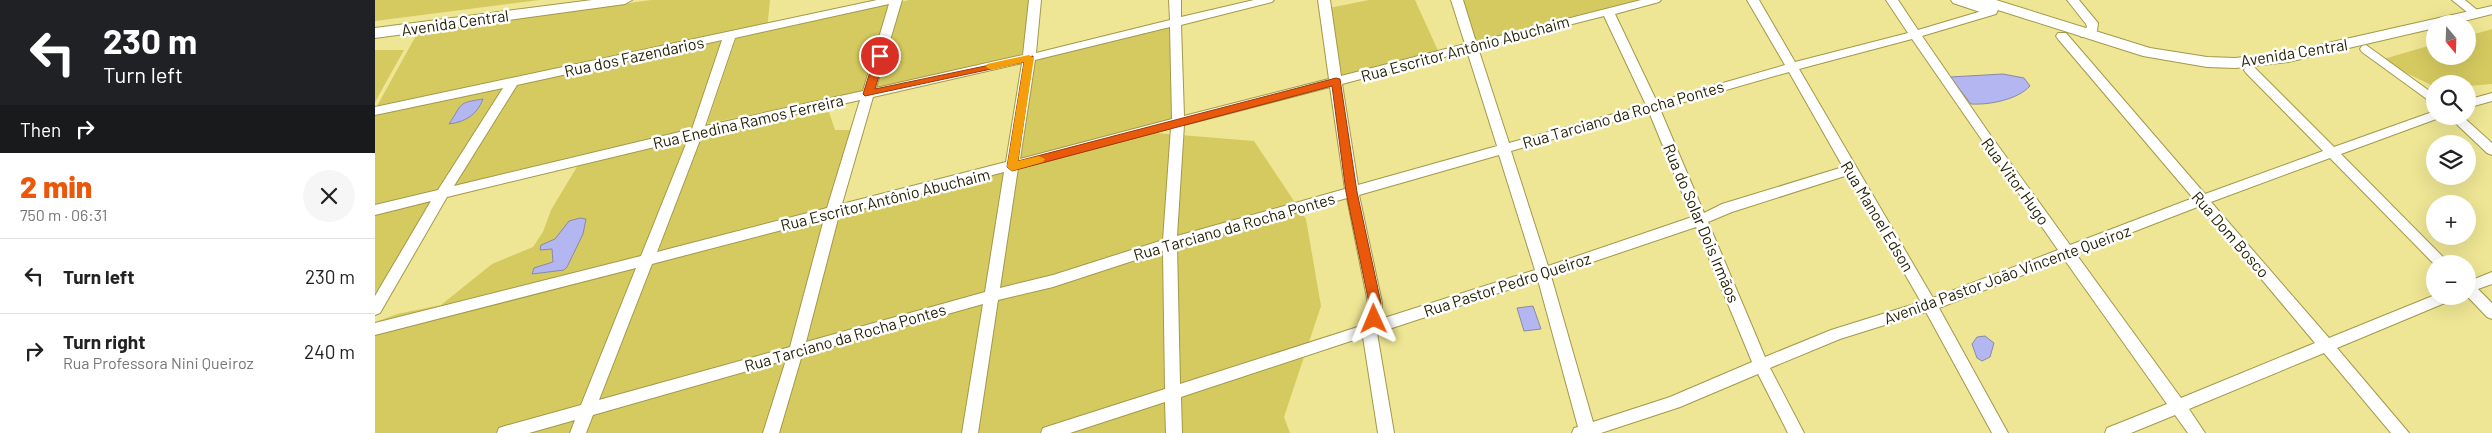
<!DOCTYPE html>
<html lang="en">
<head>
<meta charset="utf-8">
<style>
	body { margin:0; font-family:Barlow,sans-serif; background:#f6f6f6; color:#222; height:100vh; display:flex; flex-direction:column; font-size:19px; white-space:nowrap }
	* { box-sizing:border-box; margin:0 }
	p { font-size:16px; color:#767676 }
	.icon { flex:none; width:28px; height:28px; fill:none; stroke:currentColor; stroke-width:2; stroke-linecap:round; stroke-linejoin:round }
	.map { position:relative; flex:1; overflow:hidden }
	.details { display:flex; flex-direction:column; background:#fff; width:375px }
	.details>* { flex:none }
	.banner { background:#202124; color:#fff; overflow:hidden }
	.needle { width:32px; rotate:161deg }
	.controls { position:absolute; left:2051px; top:15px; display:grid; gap:10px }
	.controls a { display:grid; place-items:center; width:50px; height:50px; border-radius:50%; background:#fff; box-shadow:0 5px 20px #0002; font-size:25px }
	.pin { position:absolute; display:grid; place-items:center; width:42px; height:42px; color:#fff; margin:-21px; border:2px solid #fff; border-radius:50%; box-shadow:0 1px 5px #0007 }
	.me { position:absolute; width:55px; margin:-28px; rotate:359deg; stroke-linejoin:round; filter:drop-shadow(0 0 4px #0008) }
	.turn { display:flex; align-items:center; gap:18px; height:105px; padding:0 20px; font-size:22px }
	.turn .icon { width:65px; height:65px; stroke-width:2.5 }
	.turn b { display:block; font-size:35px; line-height:42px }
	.then { display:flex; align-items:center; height:48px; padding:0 20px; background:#0003; gap:10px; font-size:19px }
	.round { display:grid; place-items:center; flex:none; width:52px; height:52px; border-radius:26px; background:#f6f6f6 }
	.summary { display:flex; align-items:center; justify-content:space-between; height:85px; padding:0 20px }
	h1 { font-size:30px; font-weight:800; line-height:38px; color:#ea580c }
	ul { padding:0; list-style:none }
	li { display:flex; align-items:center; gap:15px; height:75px; padding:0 20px; border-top:1px solid #e0e0e0 }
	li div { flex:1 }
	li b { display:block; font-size:19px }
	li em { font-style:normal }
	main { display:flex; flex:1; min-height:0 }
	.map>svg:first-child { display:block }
	.green { fill:#d5ca60 }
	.water { fill:#b4b6f2; stroke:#8889a9 }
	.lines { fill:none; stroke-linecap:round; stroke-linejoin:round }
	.minor-casing { stroke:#a29949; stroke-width:2 }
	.major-casing { stroke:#a29949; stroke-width:2 }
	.minor { fill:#fff; fill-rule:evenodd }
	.major { fill:#fff; fill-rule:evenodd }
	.route { fill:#ea580c; stroke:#983908 }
	.slow { fill:#f59e0b }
	.labels { text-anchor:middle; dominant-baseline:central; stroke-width:5; stroke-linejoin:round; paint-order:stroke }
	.street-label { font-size:16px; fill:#231f00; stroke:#fff }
</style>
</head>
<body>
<main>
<section class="details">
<div class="banner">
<div class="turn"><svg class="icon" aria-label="left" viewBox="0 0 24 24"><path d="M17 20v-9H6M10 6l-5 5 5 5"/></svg><div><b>230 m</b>Turn left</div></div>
<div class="then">Then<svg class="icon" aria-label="right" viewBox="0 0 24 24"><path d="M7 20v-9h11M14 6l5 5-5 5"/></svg></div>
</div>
<div class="summary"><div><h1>2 min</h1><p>750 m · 06:31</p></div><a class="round"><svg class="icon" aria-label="close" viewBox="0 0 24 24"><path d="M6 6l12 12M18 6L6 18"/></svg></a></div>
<ul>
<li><svg class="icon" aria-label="left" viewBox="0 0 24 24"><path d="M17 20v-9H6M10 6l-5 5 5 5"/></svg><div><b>Turn left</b></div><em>230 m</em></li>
<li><svg class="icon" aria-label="right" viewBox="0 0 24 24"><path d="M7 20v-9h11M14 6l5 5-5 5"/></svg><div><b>Turn right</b><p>Rua Professora Nini Queiroz</p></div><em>240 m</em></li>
</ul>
</section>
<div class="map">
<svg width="2117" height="433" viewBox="0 0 2117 433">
	<rect width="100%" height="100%" fill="#eee694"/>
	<g class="green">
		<path d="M0,0H164L0,21Z"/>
		<path d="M276,0H395L392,30L534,0H654L650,56L332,124L363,32L2,106L43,32Z"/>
		<path d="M994,0H1040L1064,53L967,75L954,8Z"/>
		<path d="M1087,0H1277L1101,46Z"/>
		<path d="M794,27L799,122L769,132L879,141L931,219L946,306L909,417L915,433H0V332L3,321L22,314L66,305L117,264L158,247L168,232L176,210L203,165L69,197L0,317V112L347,41L318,130L265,148L454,112L460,130H486L463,217L504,203L575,188L642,158L658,59Z"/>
		<path d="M2117,29V84L2093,86L2092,84H2060V87L2005,60L2060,44V56H2092L2093,36Z"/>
		<path d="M0,50H29L0,102Z"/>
	</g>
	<g class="water">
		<path d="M1628,74L1649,78L1655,86C1642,100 1614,105 1596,104L1575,77Z"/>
		<path d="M108,99C102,115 90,122 74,124C88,103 82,103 108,99Z"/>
		<path d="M205,218L211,219L208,234L192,267L189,270L157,274L159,268L178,262L177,249L165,250L166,245L180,239L194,221Z"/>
		<path d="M1158,306L1166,329L1149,331L1142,308Z"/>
		<path d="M1610,336L1619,343L1615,357L1607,361L1602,358L1597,344L1602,337Z"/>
	</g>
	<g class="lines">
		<g class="minor-casing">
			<g id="minor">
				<path d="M502,0H527L501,88L648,55L654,0H666L661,53L795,20L794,0H806V17L879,0H899L897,2L806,25L809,116L954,79L943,0H955L966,76L1090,44L1076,0H1088L1101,42L1266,0H1286L1284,2L1240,14L1282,102L1410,65L1372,0H1384L1420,62L1533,33L1511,0H1523L1543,30L1617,8L1621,10V14L1547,36L1616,136L1695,245L1818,198L1683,39L1681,36L1683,33H1691L1830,194L1948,151L1871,73L1869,70L1871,67H1879L1959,147L2060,111V116H2066L2064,118L1966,154L2075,264L2060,265L1955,158L1836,202L1954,338L2060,295L2079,296L2077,300L1962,348L2034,433H2016L1949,353L1814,409L1830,433H1813L1800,415L1756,433H1730L1732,428L1792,404L1689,259L1564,308L1633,433H1617L1551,312L1465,339L1395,368L1429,433H1413L1383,374L1305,407L1226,433H1197L1199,428L1203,427L1163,280L1002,333L1019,433H1003L988,337L806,397L807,433H791L790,402L695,433H666L668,428L790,389L788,251L678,287L623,300L603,433H587L608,304L427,355L404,433H388L411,360L218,415L211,433H195L200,420L154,433H122L124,428L130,426L206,405L261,268L0,335V323L266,256L313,139L72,197L5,313L0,315V296L56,201L0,215V205L63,190L128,88L0,115V107ZM514,4L488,91L330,126L360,38ZM1229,16L1271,105L1134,143L1103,48ZM795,27L797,119L645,159L660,60ZM1537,39L1683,250L1558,298L1424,69ZM347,40L317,129L79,186L142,85ZM1092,51L1122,146L983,185L967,84ZM647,63L631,162L467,204L498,97ZM1414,72L1468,167L1347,204L1329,213L1285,109ZM955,87L970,189L802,236L809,125ZM485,100L452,208L282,252L327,135ZM1274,112L1317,217L1173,266L1136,151ZM796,128L788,240L678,275L625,288L643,168ZM1124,155L1160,270L1006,319L1007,303L984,195ZM629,172L610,292L431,342L464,215ZM1473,175L1546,302L1456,330L1390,357L1333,222L1357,212ZM972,198L993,303L989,325L805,384L802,246ZM1825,206L1940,343L1806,398L1701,254ZM449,219L415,347L224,400L277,264ZM1321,227L1377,362L1295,397L1218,422L1176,276Z"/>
				<path d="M1692,0H1704L1723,23L1722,31L1714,37H1706L1704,34L1712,27L1711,24Z"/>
				<path d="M2077,0H2090L2107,14L2105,16H2097Z"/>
				<path d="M1991,45L2060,95V105L1987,52L1985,49L1987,46Z"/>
				<path d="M2117,93V101L2092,108V100Z"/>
				<path d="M2073,116H2087L2117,143V155L2112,153Z"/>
				<path d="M2117,272V284L2103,289L2117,303V319L2112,317L2092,296V282Z"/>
			</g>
		</g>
		<g class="major-casing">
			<g id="major">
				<path d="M217,0H257L250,4L0,38V28Z"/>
				<path d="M1576,0H1621L1775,48L1832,57L1860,58L1913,52L2117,6V14L2077,24H2060V28L1913,62L1860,68L1832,67L1768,56L1623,10L1621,14H1611L1578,3Z"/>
			</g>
		</g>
		<use href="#minor" class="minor"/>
		<use href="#major" class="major"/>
	</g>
	<path class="route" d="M505,53L510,56L500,89L658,56L643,161L961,78L965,79L982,192L1006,303L1003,322H995L994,303L971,192L957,86L637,171L632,167L649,62L490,96L488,94L500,56Z"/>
	<path class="slow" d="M654,55L659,58L643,161L664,156L670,159L668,162L637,171L632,167L649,62L616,70L611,67L612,64Z"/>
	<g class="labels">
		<g class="street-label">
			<text transform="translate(80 22) rotate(-8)">Avenida Central</text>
			<text transform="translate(1090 48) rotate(-15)">Rua Escritor Antônio Abuchaim</text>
			<text transform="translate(1919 52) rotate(-9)">Avenida Central</text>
			<text transform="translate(259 56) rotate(-12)">Rua dos Fazendarios</text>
			<text transform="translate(1248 114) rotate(-16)">Rua Tarciano da Rocha Pontes</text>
			<text transform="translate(373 121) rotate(-13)">Rua Enedina Ramos Ferreira</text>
			<text transform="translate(1641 181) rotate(54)">Rua Vitor Hugo</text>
			<text transform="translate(510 199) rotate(-14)">Rua Escritor Antônio Abuchaim</text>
			<text transform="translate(1503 216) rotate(59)">Rua Manoel Edson</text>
			<text transform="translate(1327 223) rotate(67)">Rua do Solar Dois Irmãos</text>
			<text transform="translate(859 226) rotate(-16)">Rua Tarciano da Rocha Pontes</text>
			<text transform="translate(1856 234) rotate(49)">Rua Dom Bosco</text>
			<text transform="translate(1632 274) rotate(-20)">Avenida Pastor João Vincente Queiroz</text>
			<text transform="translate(1132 284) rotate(-18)">Rua Pastor Pedro Queiroz</text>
			<text transform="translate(470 337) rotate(-16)">Rua Tarciano da Rocha Pontes</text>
		</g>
	</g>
</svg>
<div class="controls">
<a><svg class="needle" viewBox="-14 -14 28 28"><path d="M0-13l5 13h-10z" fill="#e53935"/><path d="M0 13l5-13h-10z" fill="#767676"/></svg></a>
<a><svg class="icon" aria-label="search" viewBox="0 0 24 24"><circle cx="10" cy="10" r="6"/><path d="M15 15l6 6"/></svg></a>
<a><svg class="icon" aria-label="layers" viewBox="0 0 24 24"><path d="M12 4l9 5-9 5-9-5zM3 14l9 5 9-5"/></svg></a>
<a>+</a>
<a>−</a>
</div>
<div class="pin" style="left:505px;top:56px;background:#d93025"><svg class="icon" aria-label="arrive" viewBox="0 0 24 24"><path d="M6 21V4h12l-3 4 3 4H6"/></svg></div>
<svg class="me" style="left:999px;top:319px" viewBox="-20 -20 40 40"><path d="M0-17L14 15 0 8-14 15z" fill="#ea580c" stroke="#fff" stroke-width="4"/></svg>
</div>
</main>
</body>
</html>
